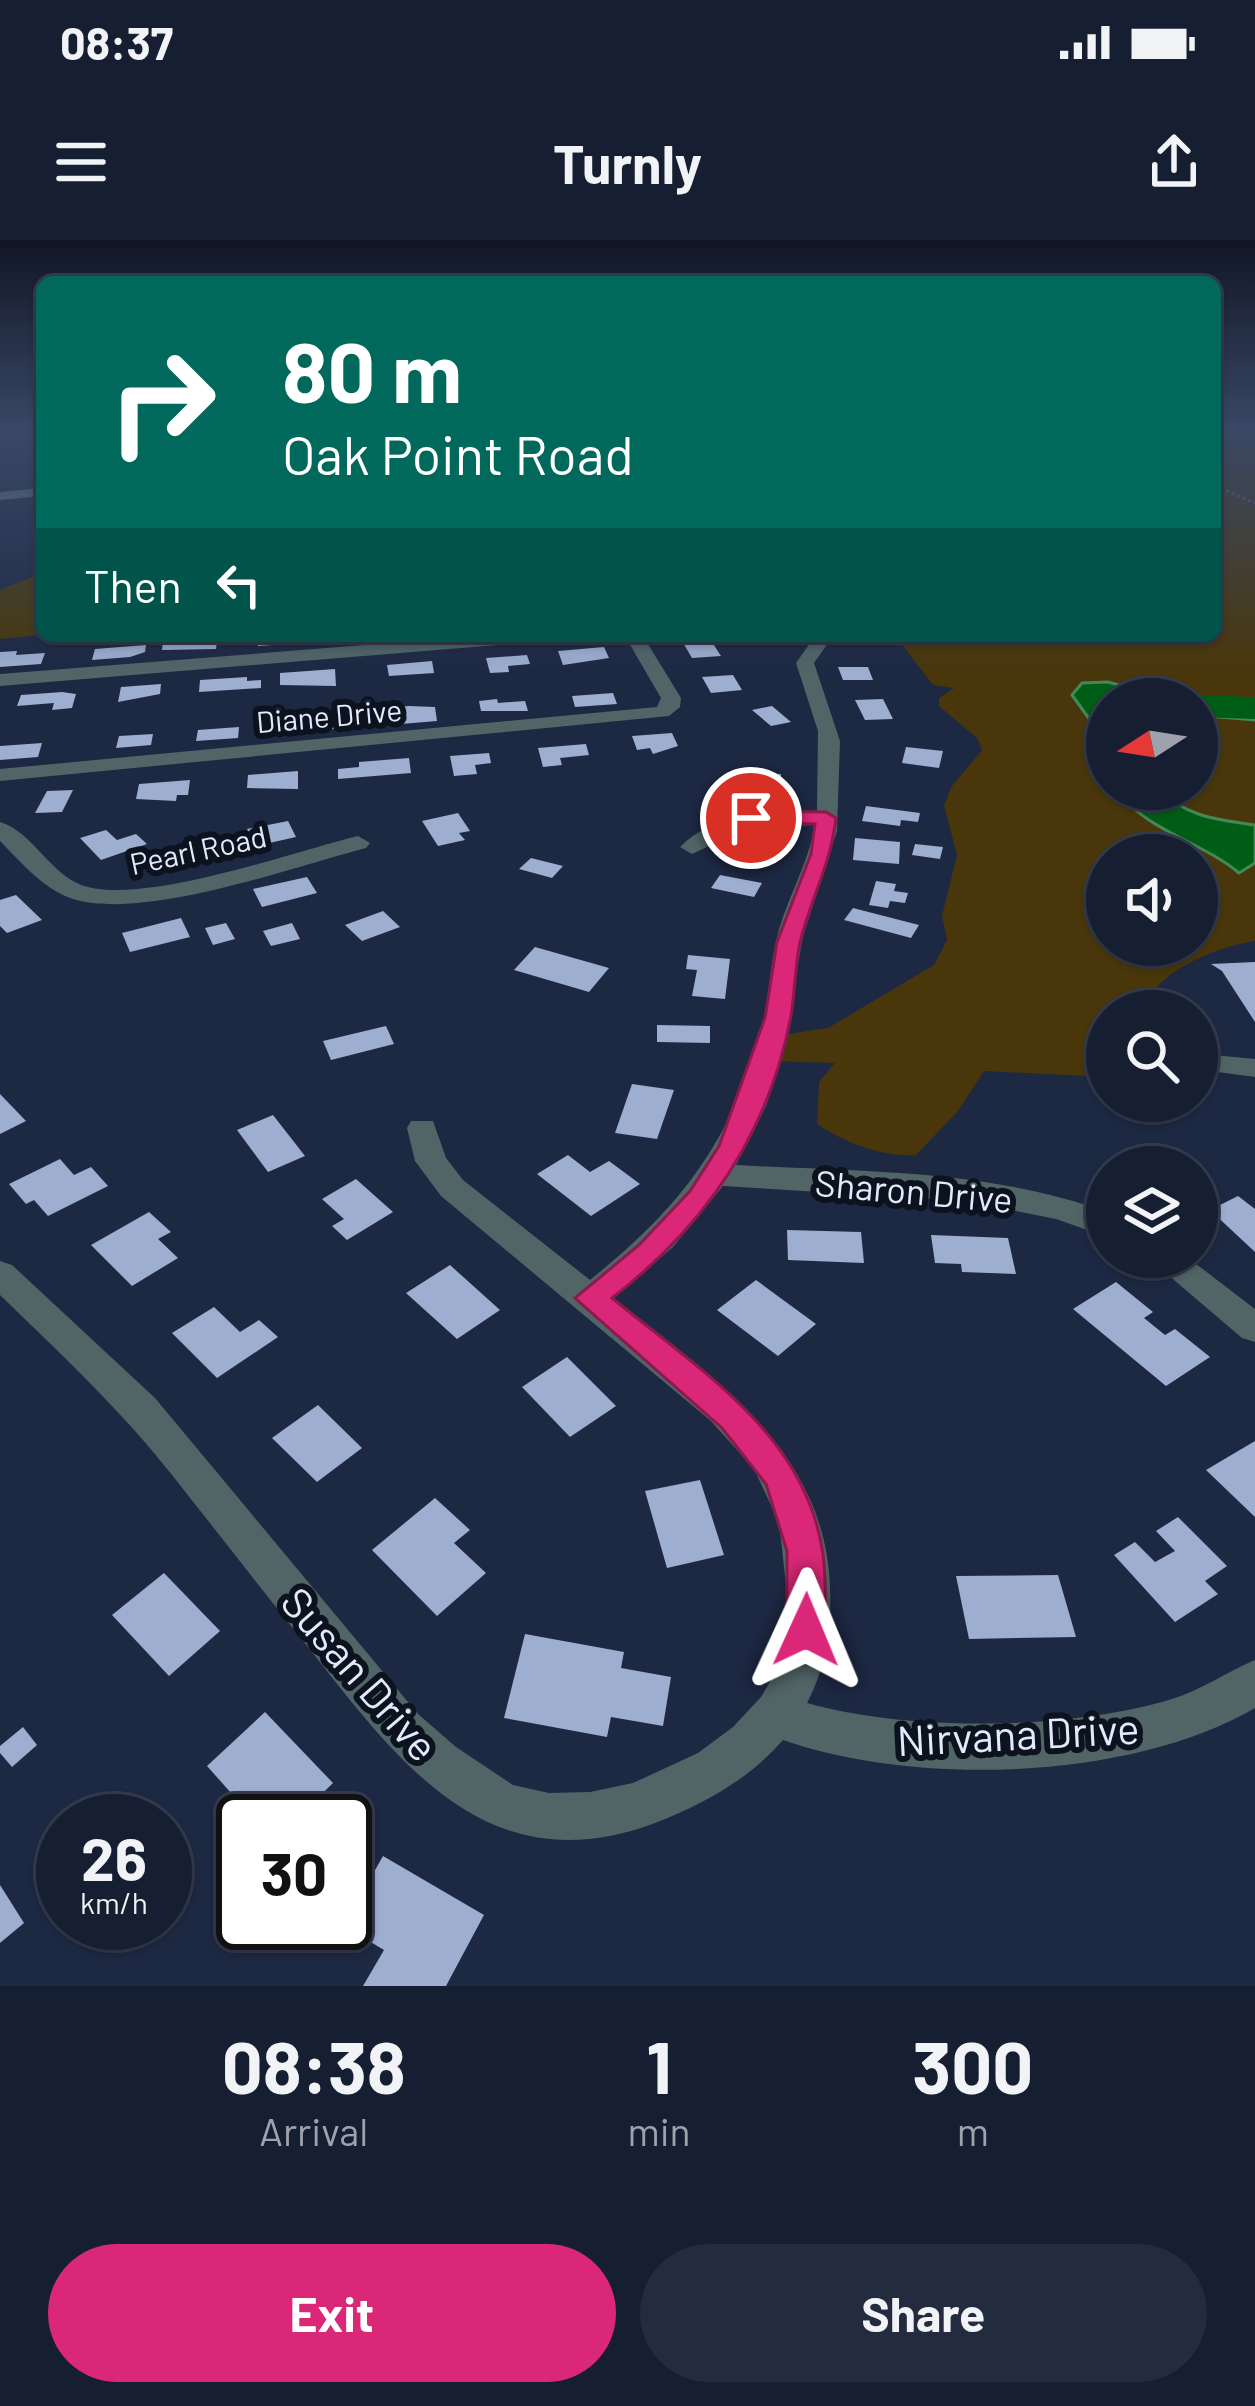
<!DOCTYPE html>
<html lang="en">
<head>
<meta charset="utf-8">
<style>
	body { margin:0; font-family:Barlow,sans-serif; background:#232b3e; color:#f1f3f6; height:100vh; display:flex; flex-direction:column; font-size:45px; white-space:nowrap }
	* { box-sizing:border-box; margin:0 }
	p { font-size:39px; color:#9ea2ac }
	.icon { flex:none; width:66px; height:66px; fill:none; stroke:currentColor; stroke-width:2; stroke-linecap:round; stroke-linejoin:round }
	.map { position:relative; height:1746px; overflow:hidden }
	.drawer { display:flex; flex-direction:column; background:#161e32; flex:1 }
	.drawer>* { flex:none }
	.top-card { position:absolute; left:36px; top:36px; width:1185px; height:366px; border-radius:18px; box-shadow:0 3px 9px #0004,0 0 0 3px #353c4d; background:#00695c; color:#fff; overflow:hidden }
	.needle { width:78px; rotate:258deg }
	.controls { position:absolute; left:1086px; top:438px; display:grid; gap:24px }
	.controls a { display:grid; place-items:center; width:132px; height:132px; border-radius:50%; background:#161e32; box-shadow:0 3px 9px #0004,0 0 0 3px #353c4d; font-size:60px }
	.speed { position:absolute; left:36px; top:1554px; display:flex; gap:24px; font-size:60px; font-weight:700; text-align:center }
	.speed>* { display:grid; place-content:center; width:156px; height:156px; border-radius:50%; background:#161e32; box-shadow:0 3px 9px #0004,0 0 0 3px #353c4d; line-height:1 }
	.speed small { font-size:30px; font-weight:400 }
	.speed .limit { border:6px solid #111; border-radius:18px; background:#fff; color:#111 }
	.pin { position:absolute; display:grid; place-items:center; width:102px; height:102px; color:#fff; margin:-51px; border:6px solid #fff; border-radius:50%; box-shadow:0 3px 12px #0007 }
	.me { position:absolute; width:132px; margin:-66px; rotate:1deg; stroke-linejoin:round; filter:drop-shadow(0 0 9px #0008) }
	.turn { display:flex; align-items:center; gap:42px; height:252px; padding:0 48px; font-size:54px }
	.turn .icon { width:156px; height:156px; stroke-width:2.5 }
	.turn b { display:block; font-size:84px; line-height:102px }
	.then { display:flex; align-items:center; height:114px; padding:0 48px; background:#0003; gap:24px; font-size:45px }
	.eta { display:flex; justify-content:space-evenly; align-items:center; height:204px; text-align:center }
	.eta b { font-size:72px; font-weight:700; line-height:84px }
	.action { display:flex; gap:24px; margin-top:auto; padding:24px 48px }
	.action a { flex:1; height:138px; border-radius:72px; background:#db2777; color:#fff; font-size:48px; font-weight:700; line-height:138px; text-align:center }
	.action a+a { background:#232b3e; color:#f1f3f6 }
	.status { display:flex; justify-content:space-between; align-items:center; height:84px; padding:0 60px; background:#161e32; direction:ltr }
	.status svg { height:33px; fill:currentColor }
	header { display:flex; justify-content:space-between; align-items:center; height:156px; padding:0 48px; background:#161e32; font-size:54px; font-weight:700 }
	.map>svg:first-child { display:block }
	.green { fill:#49370b; fill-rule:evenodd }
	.water { fill:#005d15; stroke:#44885a; stroke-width:3 }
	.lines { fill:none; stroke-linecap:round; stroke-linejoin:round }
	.river { fill:#005d15; fill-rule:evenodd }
	.building { fill:#9eaed0 }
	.path { stroke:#606b82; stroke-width:3; stroke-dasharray:3 3; stroke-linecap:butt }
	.street { fill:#516466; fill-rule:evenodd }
	.secondary { fill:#668588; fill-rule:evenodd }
	.route { fill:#db2777; stroke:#8e194d; stroke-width:3 }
	.labels { text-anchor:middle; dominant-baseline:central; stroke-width:12; stroke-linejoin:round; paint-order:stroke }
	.far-street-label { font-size:30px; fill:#e2ebfc; stroke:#0c121e }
	.street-label { font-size:36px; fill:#e2ebfc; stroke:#0c121e }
	.near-street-label { font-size:42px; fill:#e2ebfc; stroke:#0c121e }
</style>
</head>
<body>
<div class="status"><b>08:37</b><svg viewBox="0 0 49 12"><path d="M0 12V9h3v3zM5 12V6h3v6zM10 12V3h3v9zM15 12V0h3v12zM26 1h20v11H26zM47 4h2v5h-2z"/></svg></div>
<header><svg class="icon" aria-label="menu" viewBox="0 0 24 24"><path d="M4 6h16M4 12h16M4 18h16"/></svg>Turnly<svg class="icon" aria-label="share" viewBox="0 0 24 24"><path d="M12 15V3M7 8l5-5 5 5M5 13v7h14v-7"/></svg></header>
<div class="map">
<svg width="1255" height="1746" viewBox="0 0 1255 1746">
	<rect width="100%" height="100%" fill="#1d2843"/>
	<g class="green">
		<path d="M1215,189H1255V701C1219,706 1153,731 1144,771H1107V837L984,831L958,871L916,915C881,917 846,903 817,884L819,842L835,823L772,821L781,795L828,788L934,725L947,700L942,676L957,615L944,565L952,546L982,510L977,498L939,466V458L954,448L933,445L900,402L961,396H1215ZM1107,459H1197V549H1107ZM1107,615H1197V705H1107Z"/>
		<path d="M42,333V395L0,399V350Z"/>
	</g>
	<g class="water">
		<path d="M1108,442C1139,452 1165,452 1196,457C1217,461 1233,468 1255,467V480L1197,475V459H1107V531L1100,517L1098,491L1072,455L1082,443Z"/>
		<path d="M1117,549H1160C1184,577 1220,580 1255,585V623L1239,633C1201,601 1143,590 1117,549Z"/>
	</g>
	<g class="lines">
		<path class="river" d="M1197,455L1255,457V479L1197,477V459H1183Z"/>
	</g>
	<g class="building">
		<path d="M258,396H299L300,403L258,406Z"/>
		<path d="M182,399L217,400L216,409L162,410L163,401Z"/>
		<path d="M710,399L721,416L692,418L682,401Z"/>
		<path d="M146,405L145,412L130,417L92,420L95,409Z"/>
		<path d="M604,407L609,418L563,425L558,411Z"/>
		<path d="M17,411L16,415L45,413L41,424L0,427V412Z"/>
		<path d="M527,415L530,424L508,426L509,432L490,433L486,418Z"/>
		<path d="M432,421L434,433L389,436L387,425Z"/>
		<path d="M838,427H868L873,440H843Z"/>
		<path d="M335,429L336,446L280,445V433Z"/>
		<path d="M733,435L742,450L711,453L702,437Z"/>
		<path d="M247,437V441L261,440V448L199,452L200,440Z"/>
		<path d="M161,444L160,454L118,462L121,447Z"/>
		<path d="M62,452L76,454L72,468L52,470L54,463L17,466L21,455Z"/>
		<path d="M613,453L617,464L575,467L572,456Z"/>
		<path d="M497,459L498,463L525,461L528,471H481L479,461Z"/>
		<path d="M883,459L893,479L865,480L855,460Z"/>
		<path d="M409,466L435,467L437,481L389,485L387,468Z"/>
		<path d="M772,466L791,482L771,486L752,470Z"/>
		<path d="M344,472L345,488L299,492V481Z"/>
		<path d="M239,487L238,498L196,501L198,490Z"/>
		<path d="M672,493L678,506L653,514L650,508L637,510L632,496Z"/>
		<path d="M153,494L151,505L116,508L119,496Z"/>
		<path d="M42,503L38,517L0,520V506Z"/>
		<path d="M586,504L589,515L560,518L562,525L543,527L538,508Z"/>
		<path d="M906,507L943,511L939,528L902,523Z"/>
		<path d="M489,513L491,523L475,525L477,534L454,536L450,516Z"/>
		<path d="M409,518L411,533L338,539V529L359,527V522Z"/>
		<path d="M298,531V549L247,548L248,535Z"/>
		<path d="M731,532L781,534V548L731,546Z"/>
		<path d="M190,540L188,555H177L176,561L136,559L139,544Z"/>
		<path d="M73,550L62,572L35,573L47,551Z"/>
		<path d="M866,566L920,573L918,582L901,580L900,586L862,581Z"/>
		<path d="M458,573L470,591L459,593L465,600L438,606L422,581Z"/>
		<path d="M288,581L296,597L256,606L247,589Z"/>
		<path d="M106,590L117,600L136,594L147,604L101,620L80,598Z"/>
		<path d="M746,597L781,601L779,611L770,610L767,622L741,619Z"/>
		<path d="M855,598L900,602L899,624L853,620Z"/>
		<path d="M915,604L943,607L940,619L912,615Z"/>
		<path d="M531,618L563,626L552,638L519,629Z"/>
		<path d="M720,635L762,643L754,657L711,648Z"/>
		<path d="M307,637L317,653L262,667L253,649Z"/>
		<path d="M876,641L896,644L894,651L908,653L905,663L890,661L888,668L869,665Z"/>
		<path d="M16,655L42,680L7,693L0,686V660Z"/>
		<path d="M853,668L919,685L911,698L844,680Z"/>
		<path d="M383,671L400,687L362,701L345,685Z"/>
		<path d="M181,678L190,697L130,712L122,693Z"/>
		<path d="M226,683L235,699L213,705L205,688Z"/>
		<path d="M292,683L300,699L271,706L263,691Z"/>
		<path d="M535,707L609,728L589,752L514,730Z"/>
		<path d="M688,715L730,719L725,759L692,756L697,730L686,729Z"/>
		<path d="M1255,722V782L1222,731L1211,724Z"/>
		<path d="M657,785L710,786V803L657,802Z"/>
		<path d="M386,786L394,804L331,820L323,801Z"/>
		<path d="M632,844L674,850L657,899L615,893Z"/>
		<path d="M0,854L26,881L0,894Z"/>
		<path d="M273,875L305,916L268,932L237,890Z"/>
		<path d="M568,915L590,932L609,921L640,944L591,976L537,934Z"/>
		<path d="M60,919L74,935L91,927L108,946L48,976L34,960L26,964L9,944Z"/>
		<path d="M356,939L393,972L347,1000L332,986L344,979L322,959Z"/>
		<path d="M1238,956L1255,969V1012L1210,970Z"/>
		<path d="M149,972L171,992L158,999L178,1018L132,1046L91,1005Z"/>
		<path d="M787,990L861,992L864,1023L788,1020Z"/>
		<path d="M931,995L1008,998L1016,1034L962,1032L961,1024L935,1023Z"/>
		<path d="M450,1025L500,1070L457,1099L406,1053Z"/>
		<path d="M756,1040L816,1084L778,1116L717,1070Z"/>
		<path d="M1116,1042L1153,1072L1144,1078L1165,1095L1175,1089L1210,1117L1166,1146L1073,1069Z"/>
		<path d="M214,1067L240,1092L259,1080L278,1097L217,1138L172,1093Z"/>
		<path d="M567,1117L616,1166L570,1197L522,1147Z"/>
		<path d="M318,1165L362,1208L317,1242L272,1198Z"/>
		<path d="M1255,1201V1277L1206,1230Z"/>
		<path d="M700,1240L724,1315L667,1328L645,1251Z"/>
		<path d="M435,1258L470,1290L454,1303L486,1333L437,1376L372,1310Z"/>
		<path d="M1178,1277L1227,1326L1205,1341L1218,1354L1175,1382L1114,1315L1135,1302L1155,1322L1175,1311L1156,1291Z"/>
		<path d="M164,1333L220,1391L169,1436L112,1375Z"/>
		<path d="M1058,1335L1076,1397L969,1399L956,1336Z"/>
		<path d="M525,1394L624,1412L621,1428L671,1437L663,1486L611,1477L607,1497L504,1478Z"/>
		<path d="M265,1472L333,1543L294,1581H256L207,1526Z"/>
		<path d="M23,1487L37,1505L12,1527L0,1513V1506Z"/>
		<path d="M383,1616L484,1675L446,1746H363L384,1710L339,1683H345Z"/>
		<path d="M0,1645L24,1683L0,1703Z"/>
	</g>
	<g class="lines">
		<path class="path" d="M1215,246L1255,263"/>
		<g class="street">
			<path d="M478,396H554L545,401L0,446V434Z"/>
			<path d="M625,396H643L681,458L680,467L669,476L0,541V529L657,467L661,458Z"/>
			<path d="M815,396H833L814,423L840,501L837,591L803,696L780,824L766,866L736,925C862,932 987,929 1107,972V997L1056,979L967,961L723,946L673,1007L614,1058C712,1137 825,1209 830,1347C832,1387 826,1427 807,1463C909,1492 1071,1490 1172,1459C1202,1450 1226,1432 1255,1420V1468C1132,1540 917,1547 783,1500C748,1540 704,1564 655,1583C491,1645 402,1527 312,1412C266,1355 221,1297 176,1240C123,1172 62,1115 0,1055V1021L12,1025L155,1158L418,1474L456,1507L513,1545L549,1553L590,1552L633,1543L698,1513L733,1487L761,1457L777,1430L788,1363L779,1282L754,1229L711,1181L441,956L415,921L407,888L411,881H433L446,918L463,940L590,1040C684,965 735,896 764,779C770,752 770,724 777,697C787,658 808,625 815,585L748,588L692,614L680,607C715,572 771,570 817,571L818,491L796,423Z"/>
			<path d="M0,582C34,592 51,638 88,647C150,663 293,612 358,596L370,603L366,608C293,627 143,681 73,659C44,650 21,622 0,601Z"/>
			<path d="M1213,815L1255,819V837L1203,830L1199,824L1203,818Z"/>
			<path d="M1147,1017H1187L1255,1069V1102L1242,1098Z"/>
		</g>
		<path class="secondary" d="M42,248V256L0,260V252Z"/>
	</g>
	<linearGradient id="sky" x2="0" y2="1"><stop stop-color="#101625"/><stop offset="0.44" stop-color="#3a4866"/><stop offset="1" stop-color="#3a4866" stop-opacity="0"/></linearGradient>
	<rect width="1255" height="433" fill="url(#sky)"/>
	<path class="route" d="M751,571L826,572L836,578C831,623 811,659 800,702C795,726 795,752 791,776C769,893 705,986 612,1058C707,1136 822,1205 825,1340C825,1362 829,1384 820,1404L806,1409L792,1404L787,1390V1311L766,1244L722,1188L575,1058L639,1005L690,951L719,906L765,778L777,702L811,614L815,584L744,582L741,578Z"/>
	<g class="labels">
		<g class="far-street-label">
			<text transform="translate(329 475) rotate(-5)">Diane Drive</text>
			<text transform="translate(198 609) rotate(-12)">Pearl Road</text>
		</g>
		<g class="street-label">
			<text transform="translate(914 950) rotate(5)">Sharon Drive</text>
		</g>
		<g class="near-street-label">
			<text transform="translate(361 1433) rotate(49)">Susan Drive</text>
			<text transform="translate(1018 1493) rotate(-3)">Nirvana Drive</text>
		</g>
	</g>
</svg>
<div class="controls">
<a><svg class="needle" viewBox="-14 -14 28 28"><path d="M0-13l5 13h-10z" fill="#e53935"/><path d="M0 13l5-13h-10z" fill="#9ea2ac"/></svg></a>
<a><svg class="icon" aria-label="sound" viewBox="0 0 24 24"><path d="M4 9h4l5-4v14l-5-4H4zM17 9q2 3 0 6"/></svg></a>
<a><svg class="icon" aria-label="search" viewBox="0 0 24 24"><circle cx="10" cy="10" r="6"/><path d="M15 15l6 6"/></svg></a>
<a><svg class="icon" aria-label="layers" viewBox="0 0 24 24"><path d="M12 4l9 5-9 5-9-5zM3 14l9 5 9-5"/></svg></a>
</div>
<div class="speed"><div>26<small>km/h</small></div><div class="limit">30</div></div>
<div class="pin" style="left:751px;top:578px;background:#d93025"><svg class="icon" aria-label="arrive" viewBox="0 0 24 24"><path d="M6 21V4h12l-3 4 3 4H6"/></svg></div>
<svg class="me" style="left:806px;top:1390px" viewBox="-20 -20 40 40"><path d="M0-17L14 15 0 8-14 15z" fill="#db2777" stroke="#fff" stroke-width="4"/></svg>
<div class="top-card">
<div class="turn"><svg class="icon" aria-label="right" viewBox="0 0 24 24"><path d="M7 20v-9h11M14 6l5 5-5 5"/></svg><div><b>80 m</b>Oak Point Road</div></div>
<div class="then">Then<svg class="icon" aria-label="left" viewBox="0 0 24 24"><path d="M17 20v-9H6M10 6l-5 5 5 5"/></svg></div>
</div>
</div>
<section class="drawer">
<div class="eta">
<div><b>08:38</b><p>Arrival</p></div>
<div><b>1</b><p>min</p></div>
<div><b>300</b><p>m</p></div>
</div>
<div class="action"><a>Exit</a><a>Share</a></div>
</section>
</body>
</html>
